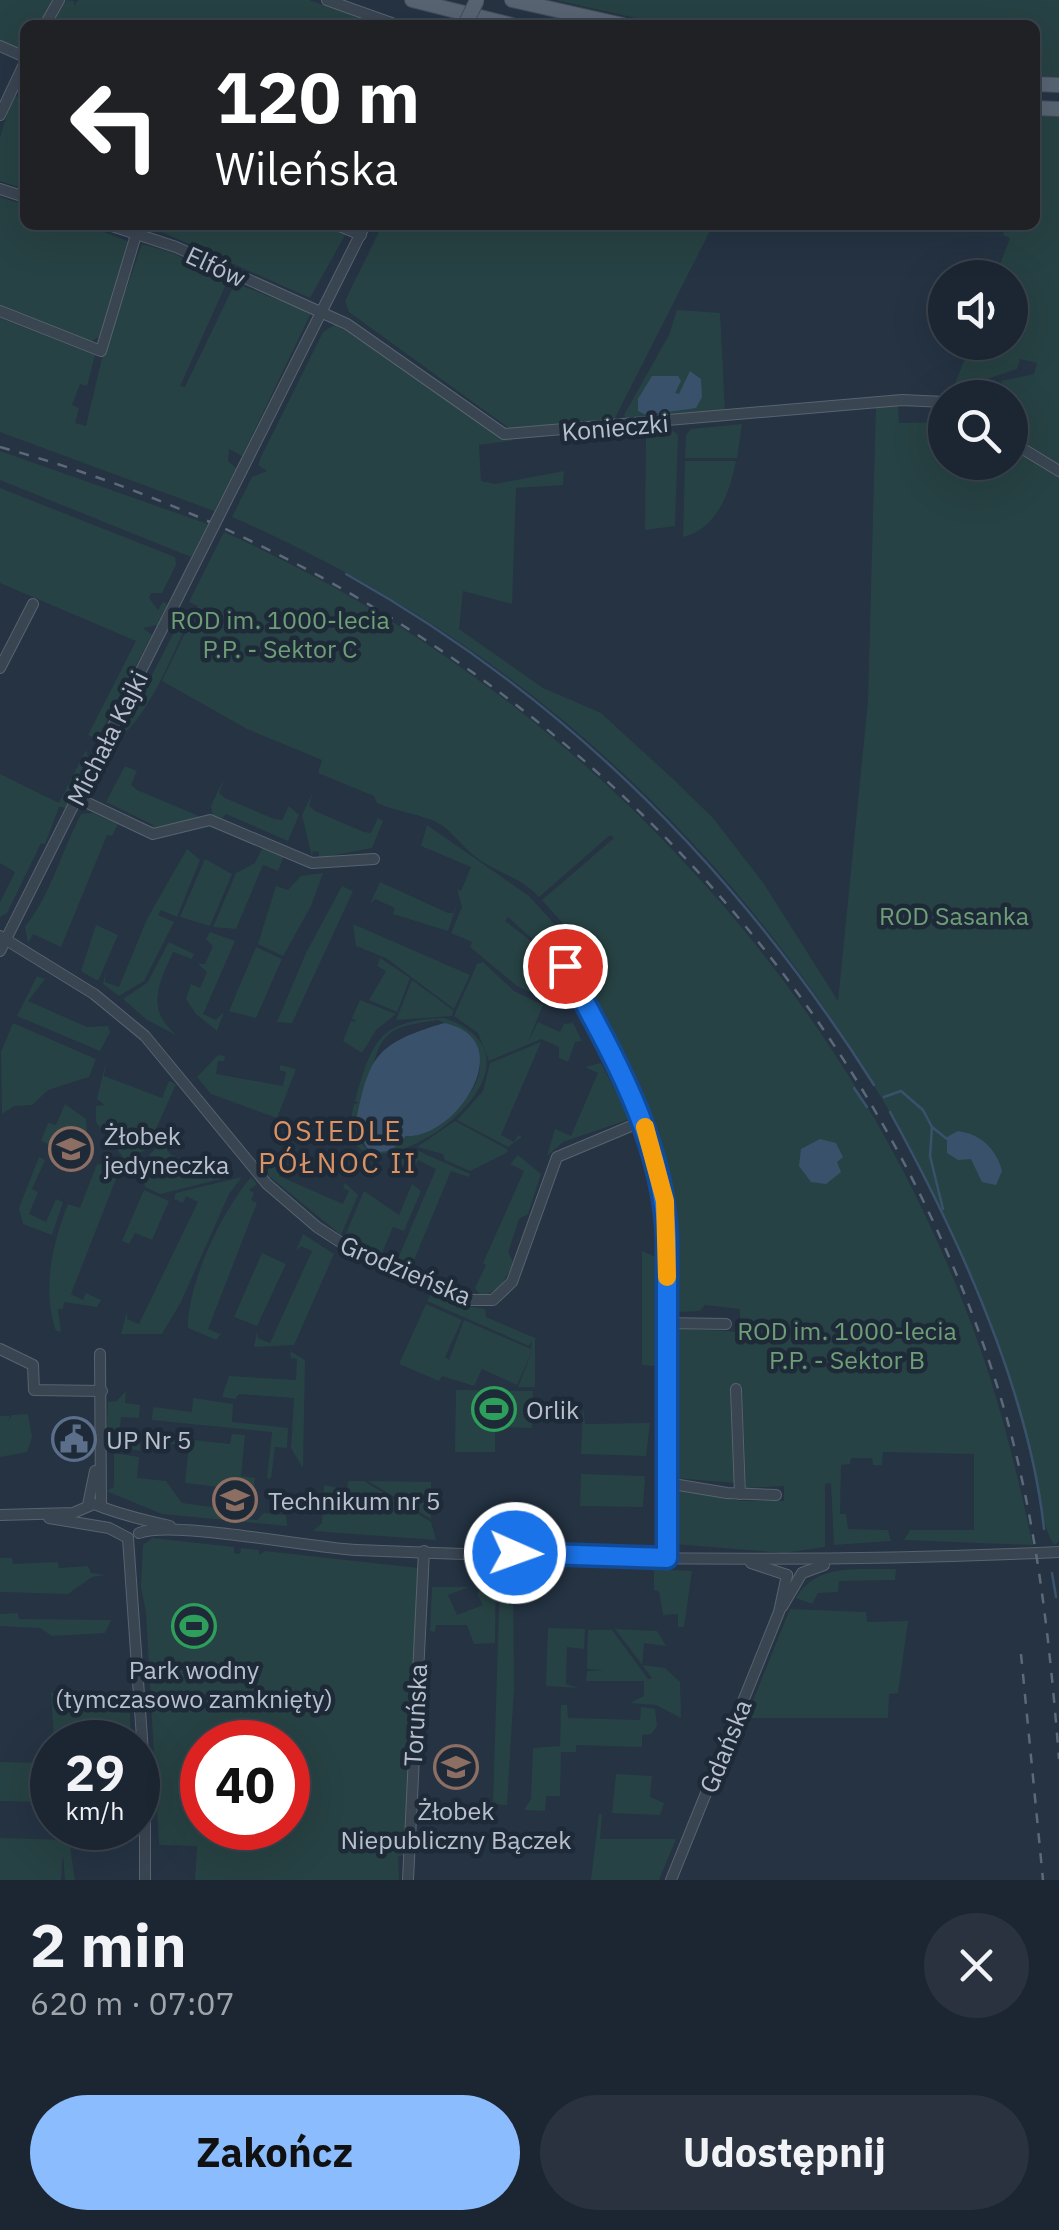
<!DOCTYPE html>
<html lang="pl">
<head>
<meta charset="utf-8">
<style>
	body { margin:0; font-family:"IBM Plex Sans",sans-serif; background:#29323e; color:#f1f3f6; height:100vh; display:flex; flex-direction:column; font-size:38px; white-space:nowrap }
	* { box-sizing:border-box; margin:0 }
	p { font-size:32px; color:#a0a5ac }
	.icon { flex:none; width:55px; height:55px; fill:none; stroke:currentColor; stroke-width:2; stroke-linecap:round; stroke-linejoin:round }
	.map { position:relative; height:1880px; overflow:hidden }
	.details { display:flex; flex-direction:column; background:#1c2632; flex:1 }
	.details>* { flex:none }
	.banner { position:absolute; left:20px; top:20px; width:1020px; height:210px; border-radius:15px; box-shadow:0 10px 40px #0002,0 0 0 2px #3a434d; background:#202124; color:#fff; overflow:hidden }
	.fabs { position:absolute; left:928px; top:260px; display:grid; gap:20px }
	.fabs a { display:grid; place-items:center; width:100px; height:100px; border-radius:50%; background:#1c2632; box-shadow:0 10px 40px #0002,0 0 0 2px #3a434d; font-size:50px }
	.speed { position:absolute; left:30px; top:1720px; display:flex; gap:20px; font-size:50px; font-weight:700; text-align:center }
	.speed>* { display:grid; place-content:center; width:130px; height:130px; border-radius:50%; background:#1c2632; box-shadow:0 10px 40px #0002,0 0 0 2px #3a434d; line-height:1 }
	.speed small { font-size:25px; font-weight:400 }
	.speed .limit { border:15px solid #d22; background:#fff; color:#111 }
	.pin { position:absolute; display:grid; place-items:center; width:85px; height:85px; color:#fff; margin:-42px; border:5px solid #fff; border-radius:50%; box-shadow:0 2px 10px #0007 }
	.me { position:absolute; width:110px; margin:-55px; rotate:92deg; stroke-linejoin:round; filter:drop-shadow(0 0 8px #0008) }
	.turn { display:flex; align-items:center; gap:35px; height:210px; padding:0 30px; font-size:45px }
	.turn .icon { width:130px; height:130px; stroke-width:2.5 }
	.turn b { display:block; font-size:70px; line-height:85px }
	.round { display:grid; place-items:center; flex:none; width:105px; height:105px; border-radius:52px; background:#29323e }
	.overview { display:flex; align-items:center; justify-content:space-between; height:170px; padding:0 30px }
	h1 { font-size:60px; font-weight:800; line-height:75px }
	.action { display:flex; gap:20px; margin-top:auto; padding:20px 30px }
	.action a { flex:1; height:115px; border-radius:60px; background:#8bbcfd; color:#111; font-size:40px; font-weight:800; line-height:115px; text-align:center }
	.action a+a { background:#29323e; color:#f1f3f6 }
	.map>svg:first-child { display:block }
	.green { fill:#274244; fill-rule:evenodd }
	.water { fill:#3a516c }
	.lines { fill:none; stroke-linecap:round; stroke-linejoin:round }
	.stream { stroke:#3a516c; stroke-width:2.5 }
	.minor-casing { stroke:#586370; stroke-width:12 }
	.major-casing { stroke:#434e5c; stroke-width:16 }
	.minor { stroke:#3a4552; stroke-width:10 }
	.major { stroke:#586472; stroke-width:14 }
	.rail { stroke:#5b6979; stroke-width:2.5; stroke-dasharray:10 10; stroke-linecap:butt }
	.minor-bridge-casing { stroke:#586370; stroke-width:12; stroke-linecap:butt }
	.major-bridge-casing { stroke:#434e5c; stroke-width:16; stroke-linecap:butt }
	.minor-bridge { stroke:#3a4552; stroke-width:10 }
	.major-bridge { stroke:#586472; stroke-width:14 }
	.route-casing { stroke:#114b97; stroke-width:25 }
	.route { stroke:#1a73e8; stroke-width:18 }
	.slow { stroke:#f59e0b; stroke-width:18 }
	.labels { text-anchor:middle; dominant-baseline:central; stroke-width:9; stroke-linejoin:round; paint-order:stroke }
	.street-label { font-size:25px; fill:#b7c0cc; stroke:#1e2a38 }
	.park-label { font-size:25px; fill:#6d9e76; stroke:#1e2a38 }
	.poi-label { font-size:25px; fill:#b7c0cc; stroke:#1e2a38; text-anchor:start }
	.neighbourhood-label { font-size:28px; letter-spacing:2.5px; fill:#db9263; stroke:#1e2a38 }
</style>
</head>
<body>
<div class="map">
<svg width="1059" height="1880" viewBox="0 0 1059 1880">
	<rect width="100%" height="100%" fill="#253343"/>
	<g class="green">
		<path d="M0,0H52L40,25H25L22,52L0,42Z"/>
		<path d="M66,0L74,1V6L78,0H309L382,25H52Z"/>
		<path d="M555,0H1059V77L1035,75V25H667Z"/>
		<path d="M13,95L25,100V189L0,181V137Z"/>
		<path d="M1035,116L1059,117V467L1010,436V398L1005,397L1001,381L1034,374L1037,363L1020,359L1017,369L952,391L971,343L1010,342V278L995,277L1010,238L1003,235L1006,225H1035Z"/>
		<path d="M0,197L25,205V225H86L130,242L99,337L90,342L0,306Z"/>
		<path d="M146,225H331L347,232L310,298Z"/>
		<path d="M382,225H713L614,420L510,429L349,312L345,301Z"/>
		<path d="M142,244L171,252L228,280L180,386L185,387L235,283L311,313L242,456L229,449L228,461L236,468L214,511L0,432V318L95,355L87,386L80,384L72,405L79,408L75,423L86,426L102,358Z"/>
		<path d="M677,310L720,313L725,411L627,420L624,415L669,335Z"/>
		<path d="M336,324L499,437L515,440L479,445L481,481L495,484L564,471L563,485L516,488L512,604L463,591L459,629L543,688L601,713L673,779L713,818L764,884L838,1001L868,701L876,406L898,405L899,423L945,422V462H1010V453L1022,454L1059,476V1542L1054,1545C1040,1523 1037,1485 1031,1458C1014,1393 994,1327 967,1265C818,928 571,665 232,517L252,477L267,471L258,465L261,457L323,332Z"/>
		<path d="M742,424L737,458H685L686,435L691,429Z"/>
		<path d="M672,430L678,435L675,526L645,530L646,437L648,432Z"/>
		<path d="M0,451L208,524L191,557L0,480Z"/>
		<path d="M685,461H736C730,492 717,529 683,537Z"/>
		<path d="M0,488L175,557L176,565L162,593H151L149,598L158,610L163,602L168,604L157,625L143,628L152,635L97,740L88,735L136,641L0,583Z"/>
		<path d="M224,532C572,688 853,986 980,1348C1003,1412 1018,1479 1033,1545L904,1540L910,1530H974V1454L883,1452L882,1465H873L872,1458H851L850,1464L841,1465L840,1514H846L848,1529L888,1530L891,1541L834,1545L831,1483L825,1484V1547L784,1553L674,1544L677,1488L741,1501H784V1486L746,1488L742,1385H733L735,1483L675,1478L676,1328L740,1332V1309L705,1305L700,1311L676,1312L669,1169L568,963L582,945L542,900L614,838L610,835L539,897C520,876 493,872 472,854C458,842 448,825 429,819C413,813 395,811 377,803L374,796L318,773L322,760L247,729L162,681L198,606L189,602Z"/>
		<path d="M185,611L192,613C172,655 153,708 119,739Z"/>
		<path d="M86,750L89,762L66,808L59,807L45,844L41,843L7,913L0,917V902L15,872L0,863V774L59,803Z"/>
		<path d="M125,766L137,771L131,785L137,790L201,817L152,830L153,825L106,802Z"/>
		<path d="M224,778L219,793L225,798L274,819L282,820L289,806L299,815L288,841L226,814L222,819L213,817L211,806Z"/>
		<path d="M313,792L309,806L315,811L364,832L371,833L378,818L383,821L372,848L319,858V852L313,851L312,857L302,815Z"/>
		<path d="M93,813L118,824L112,836L107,835L61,947L33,934L28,943L25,927C50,896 61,853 81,814Z"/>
		<path d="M427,825L529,896L570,941L559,963L508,917L505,921L535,944L553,973L558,972L569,993L558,996L555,1004L517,986L470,947L472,942L451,933L462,907L457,889L461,891L471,867L421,846Z"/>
		<path d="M263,846L284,856L278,871L263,865L236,929L213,927L236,873L255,863Z"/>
		<path d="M187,849L200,860L177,917L161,910L158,915L174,922L144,981L119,996L103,984L106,971L105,982L119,987L147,919Z"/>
		<path d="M205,859L232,874L210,926L180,917Z"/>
		<path d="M323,873L311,906L283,956L258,944L276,886L288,890L301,876Z"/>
		<path d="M380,882L448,913H453L458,901L448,931L393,914L395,908L375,899L370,904Z"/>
		<path d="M342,886L353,891L292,1023L277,1022L306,953Z"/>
		<path d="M353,924L470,975L454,1009L386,958L356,946Z"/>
		<path d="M96,925L118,935L98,981L81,971Z"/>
		<path d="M210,932L235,941L203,1014L216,1020L224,1012L217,1031L196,1014L186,999L191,984L200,988L207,972L198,964H205L213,946L206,939Z"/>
		<path d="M169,942L194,954L192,959L173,952C158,985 145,1011 178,1036L147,1020L123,999L147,983Z"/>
		<path d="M256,947L282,959L256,1018L229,1011Z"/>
		<path d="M380,958L410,978L397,1012L369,1000L386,971L377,966Z"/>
		<path d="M483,962L514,991L543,1005L527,1044L538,1022L560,1032L564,1024L573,1023L582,1041L575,1042L568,1062L559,1058V1047L541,1039L489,1061L478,1033L454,1016L477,964Z"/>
		<path d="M37,976L45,979L28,1001L87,1027L108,1026L110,1032L100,1051L17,1016Z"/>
		<path d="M412,980L454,1011L452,1016L396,1020Z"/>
		<path d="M360,1000L396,1014L376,1030L362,1053L343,1041L351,1021L357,1022L352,1018Z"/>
		<path d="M444,1018C588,1068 319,1237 354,1104L359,1103L355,1101C372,1043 377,1020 444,1018ZM438,1020C502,1046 486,1092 435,1124C425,1130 419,1137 407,1136L390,1150C343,1161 361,1107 368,1083C376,1056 377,1047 387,1036C398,1024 423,1023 438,1020Z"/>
		<path d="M13,1023L96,1059L89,1077L48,1090L32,1105L14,1106L2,1114L1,1052Z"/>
		<path d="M541,1042L501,1135L514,1142L518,1135L522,1137L508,1147L457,1120L483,1091L490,1063Z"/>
		<path d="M218,1055L225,1056L224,1061H218L216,1074L283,1086L286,1072L280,1070V1065L296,1069L277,1118L211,1094L197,1077Z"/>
		<path d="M106,1061L104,1076L162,1098L169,1081L176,1084L147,1149L125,1160L96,1122V1106L105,1105L97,1099Z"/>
		<path d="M601,1063L630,1119L563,1142L547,1156L555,1129L571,1136L598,1073L585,1067Z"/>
		<path d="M65,1104L86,1119L88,1143L69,1135L62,1150L41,1141L48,1123L56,1125Z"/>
		<path d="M455,1121L507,1149L508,1152L470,1171L445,1160L443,1154L417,1147Z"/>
		<path d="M172,1139L167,1150L170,1154L221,1179L160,1194L145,1187C141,1160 148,1151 172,1139Z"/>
		<path d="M414,1149L470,1174L469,1177L451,1171L411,1267L397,1261L436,1169L418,1160L414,1168L393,1162Z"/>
		<path d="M271,1152L287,1158L279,1176L343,1204L349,1191L343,1188L345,1183L358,1195L341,1235L269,1176L265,1166Z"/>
		<path d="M518,1155L541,1174L528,1214L519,1219L508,1252L513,1262C506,1278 501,1294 480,1295L475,1288L486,1265L483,1263L524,1171L510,1164Z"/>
		<path d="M39,1157L45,1160L32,1189L38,1192L29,1214L46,1222L56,1199L63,1202L52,1235L23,1224L19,1208Z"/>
		<path d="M97,1164L121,1166L71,1294L83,1300L86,1293L101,1300L97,1307L64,1302L63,1309H58L61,1332L56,1331C42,1290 52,1244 68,1204L80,1208Z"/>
		<path d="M242,1177L229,1194L181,1302L162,1334H121L127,1311V1319L139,1324L198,1202L186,1196L183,1203L174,1199L176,1193Z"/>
		<path d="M251,1177L257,1184L249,1190L254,1193L251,1200L257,1203L208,1329L220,1334L225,1329L216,1340L188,1328C187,1284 222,1211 251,1177Z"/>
		<path d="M412,1184L421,1191L404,1231L393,1227L382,1253L345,1236L364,1191L399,1215Z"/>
		<path d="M144,1190L169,1201L152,1240L135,1233L129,1244L122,1241Z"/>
		<path d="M303,1234L334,1254L294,1345L254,1347L257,1331L258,1338L270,1343L312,1251L301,1246L296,1251Z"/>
		<path d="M642,1251L658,1258L656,1366L642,1365Z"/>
		<path d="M262,1253L286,1264L257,1326L234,1317Z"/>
		<path d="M433,1291L467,1306L485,1309L486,1317L535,1338V1387H518L533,1349L517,1385L482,1369L474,1386L442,1376L439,1381L399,1364L426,1304L462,1320L445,1357L449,1360L464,1320L531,1349L532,1341L529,1346L427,1301Z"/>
		<path d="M290,1351L305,1360L303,1468L291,1448L294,1398L239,1394L235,1399L222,1397L229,1376L296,1380L297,1359L291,1358Z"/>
		<path d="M456,1390L533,1391L532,1428L495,1427V1452H455Z"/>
		<path d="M126,1391L125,1403L140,1405L139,1418L121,1417L119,1436L140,1439V1451L107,1444L113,1431L107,1430L108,1402L117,1401Z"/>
		<path d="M193,1398L233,1404L232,1422L288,1428L287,1448L275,1447L271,1479L267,1478L272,1432L152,1420L153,1407L192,1412Z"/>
		<path d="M583,1406L585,1424L650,1423L646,1456L581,1454Z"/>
		<path d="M28,1414L32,1437L27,1452L0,1457V1416H10L8,1422L12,1415Z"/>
		<path d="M232,1434L245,1435L241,1476L255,1478L254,1491L185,1483L189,1446L148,1441L147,1435L230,1444Z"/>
		<path d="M114,1453L139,1457L137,1478L166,1481L182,1503L242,1511L247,1519L257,1520L264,1513L286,1515L287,1526L162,1514L106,1491L114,1487Z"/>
		<path d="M581,1474L645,1476L643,1507L580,1506Z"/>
		<path d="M348,1481H364L431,1522L436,1540L313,1531L322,1523L324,1485L347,1490Z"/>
		<path d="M368,1481L431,1482V1519Z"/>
		<path d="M152,1538L234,1547V1553L240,1554L241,1548L259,1550V1555L265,1551L418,1568L405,1855L398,1856L399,1880H195L197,1846L159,1845L146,1613L141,1587L143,1545ZM202,1742H288V1828H202Z"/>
		<path d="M0,1558H12L13,1564L58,1562L59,1568L88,1566L91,1573L105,1575L92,1577L68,1594L0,1592Z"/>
		<path d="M496,1566L495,1643L474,1644L467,1625H436L435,1632L430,1631L432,1587H469L448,1595L457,1615L483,1605L477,1594L484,1587L495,1590Z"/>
		<path d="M648,1569L692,1571L684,1627H678V1614L663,1615L659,1591L654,1590V1571Z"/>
		<path d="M896,1569L895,1580L839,1581L838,1592L818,1593L812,1604L796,1598C817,1562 859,1570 896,1569Z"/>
		<path d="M500,1575L538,1577L537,1587H528L527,1577L513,1578L514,1688L507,1805L493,1804Z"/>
		<path d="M790,1609L866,1612L867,1622L908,1621L898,1693L889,1694L888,1718H746Z"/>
		<path d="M18,1613L19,1619L111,1620L105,1633L52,1636L40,1628L0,1626V1614Z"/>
		<path d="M548,1628L585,1629L584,1649L567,1647L566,1684L579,1688L546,1686Z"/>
		<path d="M615,1629L657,1631L666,1646L644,1643L642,1665L665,1668L680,1682L681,1718L656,1705L630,1703L644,1696V1681H586L587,1671L604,1670L587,1669L588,1630H612L648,1679L658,1677L652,1678Z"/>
		<path d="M129,1693L131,1742H54L51,1693Z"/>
		<path d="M561,1705H567L568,1718L640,1720L641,1707L655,1709L657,1726L651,1734L642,1735V1747L576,1745V1752H561L560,1796H546L545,1811L524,1810L531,1799L533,1748L560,1746Z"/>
		<path d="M47,1757L52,1762V1789H47V1802L0,1801V1762L47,1763Z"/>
		<path d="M616,1774L652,1776L650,1797L664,1803L660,1815L612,1813Z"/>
		<path d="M599,1814H602L600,1839H676L659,1880H591Z"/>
		<path d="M0,1838L69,1840L75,1880H65L63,1854L61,1880H0Z"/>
	</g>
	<g class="water">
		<path d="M690,371L701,379L702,397L696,408L646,415L638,411V399L652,376H678L681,381L675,393L679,394Z"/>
		<path d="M444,1023C522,1039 456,1140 406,1136C395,1149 385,1157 367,1148L355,1127C369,1055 375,1044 444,1023Z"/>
		<path d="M958,1131C980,1134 996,1148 1002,1171L996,1185L982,1182L971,1159L958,1160L947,1153V1137Z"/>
		<path d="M820,1139L836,1143L843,1157L837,1162L841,1172L826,1184L811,1182L799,1166L801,1149Z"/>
	</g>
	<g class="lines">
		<g class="stream">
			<path d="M346,574C566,697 740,873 874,1085"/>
			<path d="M854,1088L867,1107"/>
			<path d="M884,1097L901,1091L923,1110L932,1127"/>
			<path d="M890,1112C957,1234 1029,1389 1044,1529"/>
			<path d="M943,1209L930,1156L932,1127L947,1139"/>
			<path d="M1052,1573L1056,1597"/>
		</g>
		<g class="minor-casing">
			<g id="minor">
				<path d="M327,0L397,25"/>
				<path d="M45,25L59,0"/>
				<path d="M0,46L25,57"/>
				<path d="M0,115L25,62"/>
				<path d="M0,189L25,197"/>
				<path d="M109,225L176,247L347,324L504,434L902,400L945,402"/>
				<path d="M337,225L361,235"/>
				<path d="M0,311L101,351L139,225"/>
				<path d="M1010,441L1059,471"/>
				<path d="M241,472L365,225"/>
				<path d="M0,668L33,604"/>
				<path d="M77,798L153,834L210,820L312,863L374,859"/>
				<path d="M0,936L94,994L145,1036L267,1184L317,1227L351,1249L472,1300H493L512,1282L557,1157L643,1121"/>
				<path d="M0,951L163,627"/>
				<path d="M565,966L643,1121L663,1191L667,1559"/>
				<path d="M667,1323L726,1324"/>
				<path d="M0,1349L33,1365L34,1390L102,1391"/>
				<path d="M100,1354L101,1506"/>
				<path d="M736,1389L740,1494"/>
				<path d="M667,1483L727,1493L776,1495"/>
				<path d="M88,1505L95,1471"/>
				<path d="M0,1515L73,1513L94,1504C118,1514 143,1520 170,1526"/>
				<path d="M49,1518L109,1528L128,1538"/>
				<path d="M139,1533C174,1520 311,1548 357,1550C592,1560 825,1563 1059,1552"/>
				<path d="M128,1538L145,1781V1880"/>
				<path d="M751,1563L787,1575"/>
				<path d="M782,1607L802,1573L824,1565"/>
				<path d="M408,1880L424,1551"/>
				<path d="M671,1880L779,1612L787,1575"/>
			</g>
		</g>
		<g class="major-casing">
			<g id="major">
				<path d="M412,0L512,25"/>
				<path d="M512,0L623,25"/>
				<path d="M1035,84L1059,85"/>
				<path d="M1035,108L1059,109"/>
			</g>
		</g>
		<use href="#minor" class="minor"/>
		<use href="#major" class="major"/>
		<g class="rail">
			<path d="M0,447C474,577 871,942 1007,1419C1038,1531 1050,1644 1059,1759"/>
			<path d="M1021,1654L1043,1880"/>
		</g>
		<g class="minor-bridge-casing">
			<path id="minor-bridge" d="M163,627L241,472"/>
		</g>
		<g class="major-bridge-casing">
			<path id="major-bridge" d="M465,25L477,0"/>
		</g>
		<use href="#minor-bridge" class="minor-bridge"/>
		<use href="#major-bridge" class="major-bridge"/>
	</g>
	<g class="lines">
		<g class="route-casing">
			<path id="route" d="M515,1553L667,1558V1240C664,1140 611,1052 565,966"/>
		</g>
		<use href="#route" class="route"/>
		<path class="slow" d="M645,1127L665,1201L667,1277"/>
	</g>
	<defs>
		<g id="school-ring" transform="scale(2.25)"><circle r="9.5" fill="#1e2a38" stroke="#8d6e63" stroke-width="1.5"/><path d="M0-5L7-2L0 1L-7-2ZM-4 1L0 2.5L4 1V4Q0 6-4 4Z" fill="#8d6e63"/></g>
		<g id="stadium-ring" transform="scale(2.25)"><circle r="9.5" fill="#1e2a38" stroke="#2e9e5b" stroke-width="1.5"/><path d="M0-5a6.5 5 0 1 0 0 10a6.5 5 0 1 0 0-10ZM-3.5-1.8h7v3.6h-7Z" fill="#2e9e5b"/></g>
		<g id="civic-ring" transform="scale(2.25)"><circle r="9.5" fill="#1e2a38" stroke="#5c6f8a" stroke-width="1.5"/><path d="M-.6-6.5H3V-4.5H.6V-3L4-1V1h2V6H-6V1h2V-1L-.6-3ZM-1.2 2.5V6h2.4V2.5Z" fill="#5c6f8a"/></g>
	</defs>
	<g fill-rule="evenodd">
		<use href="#school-ring" x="71" y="1149"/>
		<use href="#stadium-ring" x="494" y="1409"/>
		<use href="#civic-ring" x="74" y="1439"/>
		<use href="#school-ring" x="235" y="1500"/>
		<use href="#stadium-ring" x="194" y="1626"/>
		<use href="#school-ring" x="456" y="1767"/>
	</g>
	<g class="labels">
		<g class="street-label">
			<text transform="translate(216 266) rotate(25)">Elfów</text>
			<text transform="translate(615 427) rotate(-5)">Konieczki</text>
			<text transform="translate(107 738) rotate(-63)">Michała Kajki</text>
			<text transform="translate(406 1270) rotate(23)">Grodzieńska</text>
			<text transform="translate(415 1715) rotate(-87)">Toruńska</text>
			<text transform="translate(725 1746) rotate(-68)">Gdańska</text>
		</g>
		<g class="park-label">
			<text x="280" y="619">ROD im. 1000-lecia<tspan x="280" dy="29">P.P. - Sektor C</tspan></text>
			<text x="954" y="915">ROD Sasanka</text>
			<text x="847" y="1330">ROD im. 1000-lecia<tspan x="847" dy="29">P.P. - Sektor B</tspan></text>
		</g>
		<g class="poi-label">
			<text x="104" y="1135">Żłobek<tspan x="104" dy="29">jedyneczka</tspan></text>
			<text x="526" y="1409">Orlik</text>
			<text x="106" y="1439">UP Nr 5</text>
			<text x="268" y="1500">Technikum nr 5</text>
			<text x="194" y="1669" text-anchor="middle">Park wodny<tspan x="194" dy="29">(tymczasowo zamknięty)</tspan></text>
			<text x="456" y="1810" text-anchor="middle">Żłobek<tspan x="456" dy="29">Niepubliczny Bączek</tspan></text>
		</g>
		<g class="neighbourhood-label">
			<text x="338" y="1130">OSIEDLE<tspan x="338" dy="32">PÓŁNOC II</tspan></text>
		</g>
	</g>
</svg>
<div class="fabs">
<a><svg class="icon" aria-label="sound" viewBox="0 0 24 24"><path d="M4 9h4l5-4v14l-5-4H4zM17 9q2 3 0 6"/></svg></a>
<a><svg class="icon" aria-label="search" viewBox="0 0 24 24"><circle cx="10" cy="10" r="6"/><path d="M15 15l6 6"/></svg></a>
</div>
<div class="speed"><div>29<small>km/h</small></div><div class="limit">40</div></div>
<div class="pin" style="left:565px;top:966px;background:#d93025"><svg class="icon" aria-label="arrive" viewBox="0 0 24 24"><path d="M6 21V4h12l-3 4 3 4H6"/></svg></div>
<svg class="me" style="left:515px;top:1553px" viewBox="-20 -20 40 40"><circle r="17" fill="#1a73e8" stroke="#fff" stroke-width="3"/><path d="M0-11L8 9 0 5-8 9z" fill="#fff"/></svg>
<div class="banner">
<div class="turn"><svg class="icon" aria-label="left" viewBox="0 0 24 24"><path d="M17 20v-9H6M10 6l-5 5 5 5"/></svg><div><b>120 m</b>Wileńska</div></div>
</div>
</div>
<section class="details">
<div class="overview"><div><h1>2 min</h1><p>620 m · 07:07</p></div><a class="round"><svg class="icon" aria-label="close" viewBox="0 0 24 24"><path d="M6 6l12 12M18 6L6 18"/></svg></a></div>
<div class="action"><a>Zakończ</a><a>Udostępnij</a></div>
</section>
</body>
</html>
